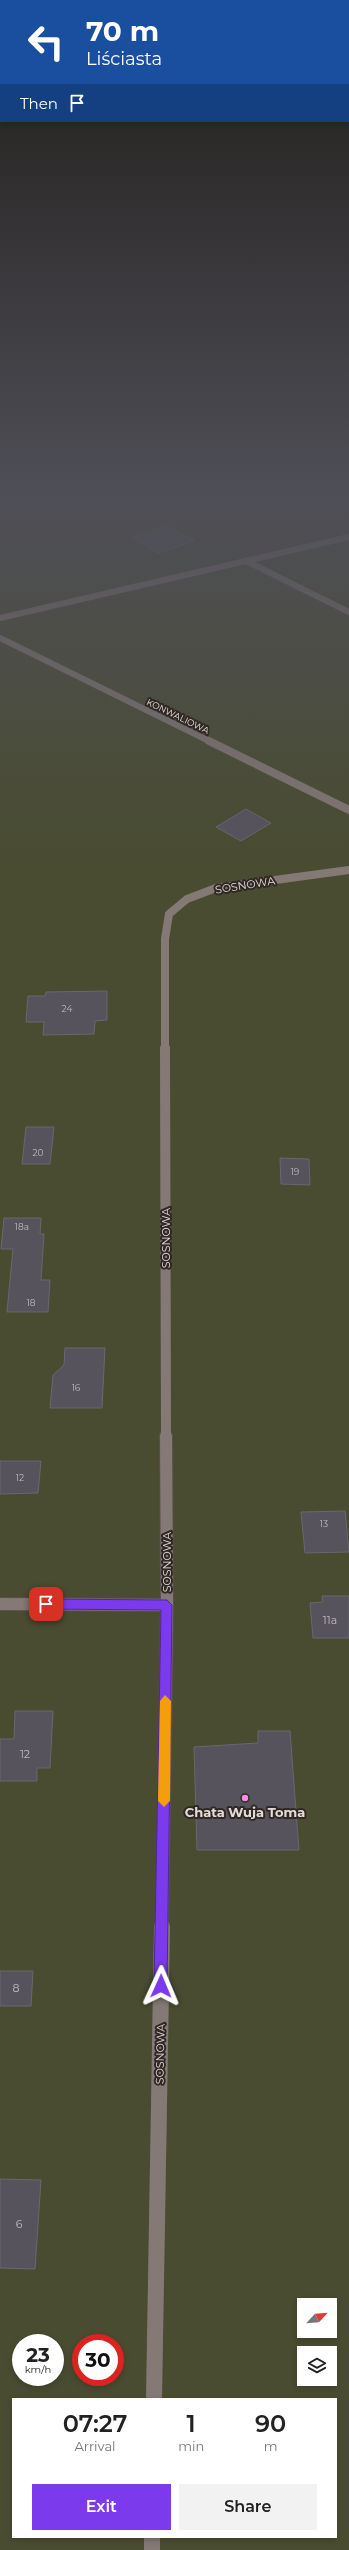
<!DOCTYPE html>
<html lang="en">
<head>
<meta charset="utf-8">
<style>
	body { margin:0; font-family:Montserrat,sans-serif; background:#f2f2f2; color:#222; height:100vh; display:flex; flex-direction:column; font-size:15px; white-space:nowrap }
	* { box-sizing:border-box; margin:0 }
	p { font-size:13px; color:#767676 }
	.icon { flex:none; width:22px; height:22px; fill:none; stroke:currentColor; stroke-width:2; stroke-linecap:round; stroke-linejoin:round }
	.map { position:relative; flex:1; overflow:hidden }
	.drawer { position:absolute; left:12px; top:2398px; width:325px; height:140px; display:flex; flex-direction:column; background:#fff; border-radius:0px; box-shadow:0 2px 6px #0003 }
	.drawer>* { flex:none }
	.guide { position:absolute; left:0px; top:0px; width:349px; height:122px; box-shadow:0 2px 6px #0003; background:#1a4fa0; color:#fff; overflow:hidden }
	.needle { width:26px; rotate:64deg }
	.fabs { position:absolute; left:297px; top:2298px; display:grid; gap:8px }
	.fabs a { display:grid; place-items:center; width:40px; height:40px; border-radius:0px; background:#fff; box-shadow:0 2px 6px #0003; font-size:20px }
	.speed { position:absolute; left:12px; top:2334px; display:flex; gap:8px; font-size:20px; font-weight:700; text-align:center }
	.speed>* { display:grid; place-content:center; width:52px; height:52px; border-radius:50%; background:#fff; box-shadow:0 2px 6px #0003; line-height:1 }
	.speed small { font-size:10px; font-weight:400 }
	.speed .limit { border:6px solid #d22; background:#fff; color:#111 }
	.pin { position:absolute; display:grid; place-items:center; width:34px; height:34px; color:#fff; margin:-17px; border-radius:8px; box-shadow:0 2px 6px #0006 }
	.me { position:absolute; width:44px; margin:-22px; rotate:1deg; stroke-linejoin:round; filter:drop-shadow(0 0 3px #0008) }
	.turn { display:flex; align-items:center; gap:14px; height:84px; padding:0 20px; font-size:18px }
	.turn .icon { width:52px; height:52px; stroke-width:2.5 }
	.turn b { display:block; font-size:28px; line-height:34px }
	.then { display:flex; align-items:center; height:38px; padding:0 20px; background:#0003; gap:8px; font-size:15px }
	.eta { display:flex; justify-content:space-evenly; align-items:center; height:68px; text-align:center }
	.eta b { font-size:24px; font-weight:600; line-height:28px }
	.button { display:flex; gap:8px; margin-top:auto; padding:8px 20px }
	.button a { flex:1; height:46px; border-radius:0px; background:#7c3aed; color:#fff; font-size:16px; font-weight:600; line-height:46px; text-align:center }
	.button a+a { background:#f2f2f2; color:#222 }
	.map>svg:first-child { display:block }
	.green { fill:#494c31; fill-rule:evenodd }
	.building { fill:#56535c; stroke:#6a6771 }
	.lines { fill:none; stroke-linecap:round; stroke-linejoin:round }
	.street-far4-casing { stroke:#58514d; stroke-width:6 }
	.street-far3-casing { stroke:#58514d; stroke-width:8 }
	.street-far2-casing { stroke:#58514d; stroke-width:10 }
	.street-far1-casing { stroke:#58514d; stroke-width:14 }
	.street-casing { stroke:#58514d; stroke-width:16 }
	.street-far4 { stroke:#847974; stroke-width:6 }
	.street-far3 { stroke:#847974; stroke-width:8 }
	.street-far2 { stroke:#847974; stroke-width:10 }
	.street-far1 { stroke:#847974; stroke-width:12 }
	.street { stroke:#847974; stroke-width:16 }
	.route { fill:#7c3aed; stroke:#51269a }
	.slow { fill:#f59e0b }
	.poi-dot { fill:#f788ec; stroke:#312824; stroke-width:1.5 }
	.labels { text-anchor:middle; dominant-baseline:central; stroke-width:4; stroke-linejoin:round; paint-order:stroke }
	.far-street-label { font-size:9px; fill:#e3ddda; stroke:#312824 }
	.number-label { font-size:9px; fill:#c0baba }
	.street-label { font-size:11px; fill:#e3ddda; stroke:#312824 }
	.near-number-label { font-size:11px; fill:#c0baba }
	.near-poi-label { font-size:13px; font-weight:bold; fill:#e3ddda; stroke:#312824 }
</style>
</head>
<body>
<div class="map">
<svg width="349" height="2550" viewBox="0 0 349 2550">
	<rect width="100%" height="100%" fill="#3b322e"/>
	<path class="green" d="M0,500H349V2550H0ZM304,2305H330V2331H304ZM21,2343H55V2377H21ZM81,2343H115V2377H81ZM304,2353H330V2379H304ZM13,2399H336V2537H13Z"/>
	<g class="building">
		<path d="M168,526L194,541L158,553L132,538Z"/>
		<path d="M246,809L271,823L241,841L216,827Z"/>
		<path d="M107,991V1020L95,1021L94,1034L43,1035L44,1022H26L28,996H45L46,992Z"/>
		<path d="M26,1127H54L50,1164H22Z"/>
		<path d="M280,1158L309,1159L310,1185L281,1184Z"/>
		<path d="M4,1218H41L40,1234H44L41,1280H50L48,1312H7L13,1249H1Z"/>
		<path d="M65,1348H105L102,1408H50L53,1375L64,1365Z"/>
		<path d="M0,1461H41L38,1493L0,1494Z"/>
		<path d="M345,1511L349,1552L305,1553L301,1512Z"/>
		<path d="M322,1596H349V1638H313L310,1603L323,1602Z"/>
		<path d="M15,1711H53L50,1768H37V1781H0V1739H14Z"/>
		<path d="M258,1731H290L299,1850H197L194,1747L258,1743Z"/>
		<path d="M0,1971H33L31,2006H0Z"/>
		<path d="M0,2179L41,2180L35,2269L0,2268Z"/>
	</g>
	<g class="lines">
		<g class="street-far4-casing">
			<g id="street-far4">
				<path d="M246,561L349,612"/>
				<path d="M0,618L349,537"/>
				<path d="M0,638L211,742"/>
			</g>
		</g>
		<g class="street-far3-casing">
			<g id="street-far3">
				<path d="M209,741L349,810"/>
				<path d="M165,1049V939L169,914L187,899L216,888L349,870"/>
			</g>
		</g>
		<g class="street-far2-casing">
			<path id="street-far2" d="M165,1048L166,1437"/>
		</g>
		<g class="street-far1-casing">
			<g id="street-far1">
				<path d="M0,1604L167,1605"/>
				<path d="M162,1928L167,1605L166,1436"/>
			</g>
		</g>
		<g class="street-casing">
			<g id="street">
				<path d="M154,2399L162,1927"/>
				<path d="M152,2537V2550"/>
			</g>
		</g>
		<use href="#street-far4" class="street-far4"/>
		<use href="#street-far3" class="street-far3"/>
		<use href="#street-far2" class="street-far2"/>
		<use href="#street-far1" class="street-far1"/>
		<use href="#street" class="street"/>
	</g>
	<linearGradient id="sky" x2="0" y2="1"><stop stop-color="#201c19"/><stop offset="0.58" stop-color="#4f4f57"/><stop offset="1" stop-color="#4f4f57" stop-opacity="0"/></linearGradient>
	<rect width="349" height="857" fill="url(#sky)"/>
	<path class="route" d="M46,1599L167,1600L172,1605L167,1986L165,1991L161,1993L156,1991L154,1986L161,1610L46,1609L40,1604Z"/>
	<path class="slow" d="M165,1695L171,1701L170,1801L164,1807L158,1801L160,1701Z"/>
	<circle class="poi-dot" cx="245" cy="1798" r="4"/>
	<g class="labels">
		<g class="far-street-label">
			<text transform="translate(178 716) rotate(26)">KONWALIOWA</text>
		</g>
		<g class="number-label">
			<text x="67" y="1008">24</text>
			<text x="38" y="1152">20</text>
			<text x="295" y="1171">19</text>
			<text x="22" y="1226">18a</text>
			<text x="31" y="1302">18</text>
			<text x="76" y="1387">16</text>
			<text x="20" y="1477">12</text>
			<text x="324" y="1523">13</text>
		</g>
		<g class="street-label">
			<text transform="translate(245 885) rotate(-9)">SOSNOWA</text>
			<text transform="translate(166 1238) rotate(-90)">SOSNOWA</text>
			<text transform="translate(167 1562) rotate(-90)">SOSNOWA</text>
			<text transform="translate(160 2054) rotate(-89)">SOSNOWA</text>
		</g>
		<g class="near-number-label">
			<text x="330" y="1620">11a</text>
			<text x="25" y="1754">12</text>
			<text x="16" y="1988">8</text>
			<text x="19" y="2224">6</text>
		</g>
		<g class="near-poi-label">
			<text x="245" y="1812">Chata Wuja Toma</text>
		</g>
	</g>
</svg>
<div class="fabs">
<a><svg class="needle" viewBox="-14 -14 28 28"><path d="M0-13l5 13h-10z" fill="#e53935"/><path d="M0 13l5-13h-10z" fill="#767676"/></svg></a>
<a><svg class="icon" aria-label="layers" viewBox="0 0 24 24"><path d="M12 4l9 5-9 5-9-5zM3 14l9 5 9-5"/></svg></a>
</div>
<div class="speed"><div>23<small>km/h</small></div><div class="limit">30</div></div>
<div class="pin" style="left:46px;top:1604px;background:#d93025"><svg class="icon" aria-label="arrive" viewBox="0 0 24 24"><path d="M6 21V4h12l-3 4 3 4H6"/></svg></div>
<svg class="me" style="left:161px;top:1986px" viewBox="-20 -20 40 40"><path d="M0-17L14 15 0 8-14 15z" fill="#7c3aed" stroke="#fff" stroke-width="4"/></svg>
<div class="guide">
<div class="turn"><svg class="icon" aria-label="left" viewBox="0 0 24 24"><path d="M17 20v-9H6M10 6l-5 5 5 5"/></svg><div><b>70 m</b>Liściasta</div></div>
<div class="then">Then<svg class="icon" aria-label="arrive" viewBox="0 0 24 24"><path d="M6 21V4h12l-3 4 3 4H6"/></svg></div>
</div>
<section class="drawer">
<div class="eta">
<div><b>07:27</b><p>Arrival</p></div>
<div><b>1</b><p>min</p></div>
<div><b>90</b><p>m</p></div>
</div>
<div class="button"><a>Exit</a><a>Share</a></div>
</section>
</div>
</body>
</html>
